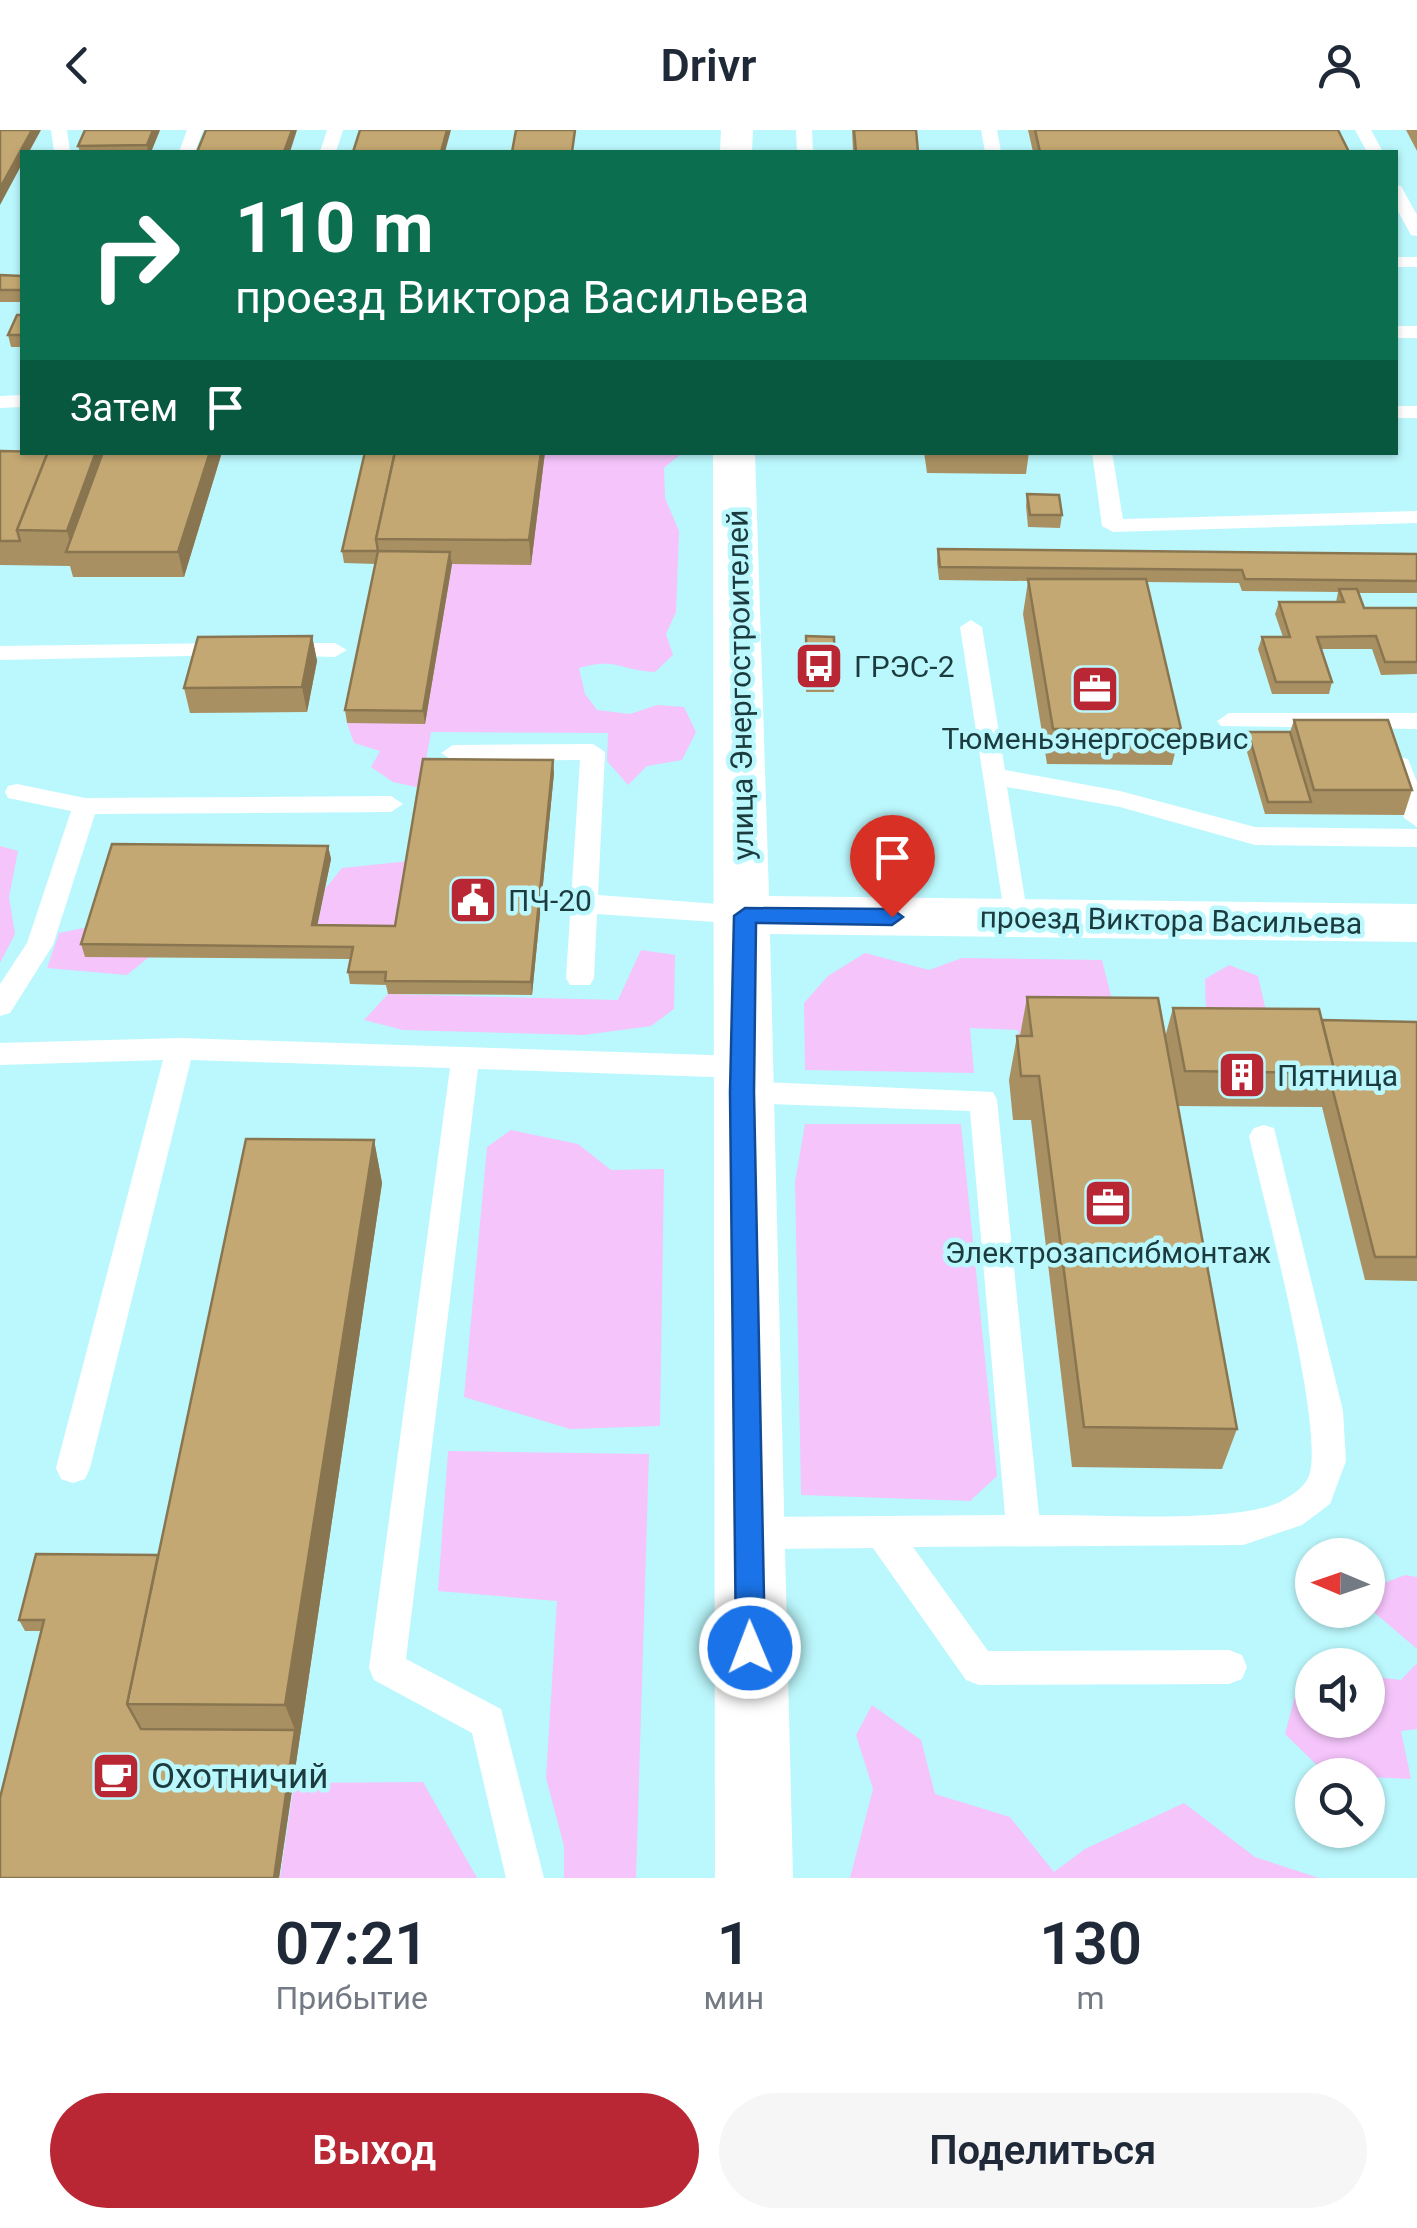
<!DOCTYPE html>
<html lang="ru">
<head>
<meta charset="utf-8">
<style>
	body { margin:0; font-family:Roboto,sans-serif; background:#f6f6f7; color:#1f2937; height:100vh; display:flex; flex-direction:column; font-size:38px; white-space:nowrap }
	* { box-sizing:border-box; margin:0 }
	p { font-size:32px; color:#747a83 }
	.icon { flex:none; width:55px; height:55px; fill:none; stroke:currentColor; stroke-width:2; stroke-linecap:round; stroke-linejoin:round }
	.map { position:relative; height:1748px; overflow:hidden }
	.panel { display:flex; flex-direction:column; background:#fff; flex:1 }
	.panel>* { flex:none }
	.top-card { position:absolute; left:20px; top:20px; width:1378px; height:305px; border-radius:0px; box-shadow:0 2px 8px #0004; background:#0b6e4f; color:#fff; overflow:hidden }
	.needle { width:65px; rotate:272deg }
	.tools { position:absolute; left:1295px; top:1408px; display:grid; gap:20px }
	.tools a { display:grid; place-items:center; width:90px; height:90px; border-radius:50%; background:#fff; box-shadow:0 2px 8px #0004; font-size:50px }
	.pin { position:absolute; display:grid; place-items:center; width:85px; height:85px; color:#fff; margin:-102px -42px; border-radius:50% 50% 50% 0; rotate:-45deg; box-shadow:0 0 10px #0007 }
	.pin .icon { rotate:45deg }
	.me { position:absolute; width:110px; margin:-55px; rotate:359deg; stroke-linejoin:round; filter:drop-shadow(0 0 8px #0008) }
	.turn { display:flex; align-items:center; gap:35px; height:210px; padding:0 50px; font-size:45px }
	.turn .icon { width:130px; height:130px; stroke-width:2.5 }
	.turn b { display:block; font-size:70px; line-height:85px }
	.then { display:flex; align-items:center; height:95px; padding:0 50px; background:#0003; gap:20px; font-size:38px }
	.eta { display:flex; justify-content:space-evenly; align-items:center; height:170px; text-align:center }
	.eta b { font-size:60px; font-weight:600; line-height:70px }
	.button { display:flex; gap:20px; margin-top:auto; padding:20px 50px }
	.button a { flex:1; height:115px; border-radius:60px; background:#b82733; color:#fff; font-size:40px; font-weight:600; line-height:115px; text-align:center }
	.button a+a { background:#f6f6f7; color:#1f2937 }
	header { display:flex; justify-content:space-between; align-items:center; height:130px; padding:0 50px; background:#fff; font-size:45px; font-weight:600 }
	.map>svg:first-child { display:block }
	.green { fill:#f4c4fa }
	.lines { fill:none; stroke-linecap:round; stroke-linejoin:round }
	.lane { fill:#fff; fill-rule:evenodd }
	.secondary { fill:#fff; fill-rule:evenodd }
	.wall { fill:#a99063 }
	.shaded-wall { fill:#897650 }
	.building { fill:#c4a873; stroke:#897650; stroke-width:2.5 }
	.route { fill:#1a73e8; stroke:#114b97; stroke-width:2.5 }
	.labels { text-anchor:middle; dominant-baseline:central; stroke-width:9; stroke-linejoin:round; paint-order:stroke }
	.poi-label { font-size:30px; fill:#1b3b3e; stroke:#bbf8fd; text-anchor:start }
	.street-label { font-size:30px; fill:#1b3b3e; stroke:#bbf8fd }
	.near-poi-label { font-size:35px; fill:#1b3b3e; stroke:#bbf8fd; text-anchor:start }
</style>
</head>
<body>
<header><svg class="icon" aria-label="back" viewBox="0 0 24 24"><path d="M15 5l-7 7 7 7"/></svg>Drivr<svg class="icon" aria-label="person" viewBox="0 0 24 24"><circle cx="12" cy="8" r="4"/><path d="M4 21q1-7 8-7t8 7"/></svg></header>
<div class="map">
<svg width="1417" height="1748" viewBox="0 0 1417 1748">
	<rect width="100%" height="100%" fill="#bbf8fd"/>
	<g class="green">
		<path d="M545,323H682L664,338L665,368L679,401L676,482L666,504L673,525L655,542C620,540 616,527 579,538L585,564L597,580L630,584L657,575L684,577L696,602L682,630L647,636L628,655L607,631L608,603L431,602L421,658L393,652L371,637L380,621L354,613L347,593H425L452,434Z"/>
		<path d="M0,716L18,721L9,767L15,804L0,833Z"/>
		<path d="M410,731L397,808L315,807L325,759L342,738Z"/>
		<path d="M94,796L149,827L127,845L47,838L59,803Z"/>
		<path d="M641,820L675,825L674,879L651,896L584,905L403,900L364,890L388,864L618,870Z"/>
		<path d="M865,823L929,840L962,828L1102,830L1114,878L1019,911L1018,900L970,898L974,943L805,940L804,873L828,846Z"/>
		<path d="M1229,835L1258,846L1268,890L1206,881L1205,849Z"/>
		<path d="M805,994H961L997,1346L970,1371L801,1365L795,1052Z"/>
		<path d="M511,1000L578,1014L611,1040L664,1039L660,1296L570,1299L464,1267L487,1017Z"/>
		<path d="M448,1321L649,1324L636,1748H564V1716L546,1648L557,1471L438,1461Z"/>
		<path d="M1405,1445L1417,1447V1519L1368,1477V1459Z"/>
		<path d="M1417,1533V1599L1401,1601L1411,1649L1327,1645L1285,1604L1295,1566L1312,1573V1590H1368V1546L1401,1550Z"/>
		<path d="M872,1575L921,1610L935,1664L1010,1687L1054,1742L1085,1719L1184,1673L1255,1727L1319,1748H850L873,1659L856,1605Z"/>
		<path d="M423,1652L477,1748H280L294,1653Z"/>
	</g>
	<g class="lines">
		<g class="lane">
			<path d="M51,0H67L70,22H54Z"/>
			<path d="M187,0H203L195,22H179Z"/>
			<path d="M327,0H343L336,22H320Z"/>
			<path d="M796,0H812L813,22H797Z"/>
			<path d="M981,0H997L1001,22H985Z"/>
			<path d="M1355,0H1371L1383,22H1367Z"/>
			<path d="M1395,55L1401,56L1417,85V106L1411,105L1395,76Z"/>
			<rect x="1395" y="127" width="22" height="10"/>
			<rect x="1395" y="196" width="22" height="12"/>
			<path d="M22,265V277L0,278V266Z"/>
			<rect x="1395" y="276" width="22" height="12"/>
			<path d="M1092,322H1112L1123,389L1417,381V393L1113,402L1102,396Z"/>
			<path d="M971,490L982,497L1005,640L1120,661L1255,697L1417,699V717L1255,715L1120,677L1007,657L1028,788L1024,795H1006L960,497Z"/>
			<path d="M228,513L236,515L240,520L236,525L0,530V516Z"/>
			<path d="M281,513H335L347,520L335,527L273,525L269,520L273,515Z"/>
			<path d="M1229,583H1417V599L1221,596L1217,591Z"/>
			<path d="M593,614L605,622L598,765L745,776L754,778L758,785L754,792L745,794L597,784L594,848L590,855H570L566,848L580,630L453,631L441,623L453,615Z"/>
			<path d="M1399,627L1408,629L1417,652V697L1404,688L1387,635Z"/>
			<path d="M17,654L85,668L391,666L403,674L391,682L95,684L53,815L10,883L0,886V854L27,813L71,681L8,668L5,662L8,656Z"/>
			<path d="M180,908L742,926L752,929L756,937L752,945L742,948L478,939L406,1529L501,1579L544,1748H506L472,1603L374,1550L369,1538L450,938L191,930L90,1338L85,1349L73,1353L61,1349L56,1338L163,930L0,935V913Z"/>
			<path d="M742,951L993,962L997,970L1039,1385C1096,1384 1233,1394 1280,1372C1290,1366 1303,1359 1308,1348C1328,1307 1262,1064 1249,1006L1254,998L1264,995L1274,998L1343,1281L1346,1331L1330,1374L1302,1395L1243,1415L913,1417L988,1521L1229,1520L1242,1525L1247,1537L1242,1549L1229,1554L979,1555L966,1550L873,1418L750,1419L738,1414L733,1403L738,1392L750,1387L1005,1385L970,981L742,973L732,970L728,962L732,954Z"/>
		</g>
		<g class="secondary">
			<path d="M721,0H753L752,22H720Z"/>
			<path d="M713,322H755L769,766L1417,774V812L770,804L793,1748H715Z"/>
		</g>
	</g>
	<g class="wall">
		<path d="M160,0L151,22H80L78,16Z"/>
		<path d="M852,0H916L918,22H853Z"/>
		<path d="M1028,0H1338L1349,22H1033Z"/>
		<path d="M1406,0H1417V21Z"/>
		<path d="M0,145L22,146V172H0Z"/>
		<path d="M22,185V217H11L8,205Z"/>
		<path d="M0,321L222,322L184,447H73L70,436L0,435Z"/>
		<path d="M545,322L531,435L452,434L425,594L347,593L345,580L376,434L344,433L342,421Z"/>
		<path d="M924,322H1029L1026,344L927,343Z"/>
		<path d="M1027,364L1062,385L1060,398L1028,397L1026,376Z"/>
		<path d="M938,419L1417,424V463H1359L1364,478H1417V544L1381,545L1372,519H1321L1332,552L1329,564H1272L1258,519L1262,507H1283L1275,484L1279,472H1336L1338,462L1242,461L1239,453L1146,452L1181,599L1172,635L1047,634L1023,484L1028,451L939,450L937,432Z"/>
		<path d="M312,506L317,531L307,582L190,583L184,558Z"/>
		<path d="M806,506L835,550L834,562H806Z"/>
		<path d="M1294,590L1412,660L1404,685L1265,684L1245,615L1248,602H1290Z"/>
		<path d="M554,643L532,865L388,864L386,855L350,854L348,842L351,829L85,827L81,814L328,716L331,729L317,795L395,796Z"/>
		<path d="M1027,867L1165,907L1173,878L1322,890L1417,892V1151L1365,1150L1322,977L1178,976L1237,1299L1222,1339L1072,1337L1031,990H1013L1009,950L1017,906H1020Z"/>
		<path d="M374,1010L382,1053L279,1748L41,1501H25L19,1490L158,1425Z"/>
	</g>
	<g class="shaded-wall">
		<path d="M32,0H41L29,22H22V34L0,75V58Z"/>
		<path d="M153,0H160L151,22H148L147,15Z"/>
		<path d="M292,0H297L290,22H284Z"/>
		<path d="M447,0H451L445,22H441Z"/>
		<path d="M96,322H104L73,422L67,401Z"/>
		<path d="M210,322H222L184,447L178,422Z"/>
		<path d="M541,322H545L531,435L529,410Z"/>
		<path d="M450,422L452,434L425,594L423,581Z"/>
		<path d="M312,506L317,531L307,582L302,557Z"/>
		<path d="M553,630L554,643L532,865L531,852Z"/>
		<path d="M328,716L331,729L315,807L312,795Z"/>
		<path d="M374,1010L382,1053L279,1748H274L295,1600L285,1575Z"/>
	</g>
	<g class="building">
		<path d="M0,0H32L0,58Z"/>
		<path d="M85,0H153L147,15L78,16Z"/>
		<path d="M206,0H292L284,22H197Z"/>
		<path d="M360,0H447L441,22H353Z"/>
		<path d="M516,0H575L572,22H512Z"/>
		<path d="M854,0H916L918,22H856Z"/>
		<path d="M1035,0H1338L1349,22H1040Z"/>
		<path d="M0,145L22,146V160H0Z"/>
		<path d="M17,185H22V205H8Z"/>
		<path d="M0,321L48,322L17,400L20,411H0Z"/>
		<path d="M48,322H96L67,401L17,400Z"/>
		<path d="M103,322H210L178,422H66Z"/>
		<path d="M365,322H395L376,409L378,421H342Z"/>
		<path d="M395,322H541L529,410L376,409Z"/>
		<path d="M1027,364L1059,365L1062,385H1030Z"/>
		<path d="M938,419L1417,424V451L1245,449L1242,440L940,437Z"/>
		<path d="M378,421L450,422L423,581L345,580Z"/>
		<path d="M1028,449H1146L1181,599H1053Z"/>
		<path d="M1339,459H1357L1364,478H1417V532H1385L1376,506L1317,507L1332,552H1276L1262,507H1290L1279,472H1344Z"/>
		<path d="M312,506L302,557L184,558L198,507Z"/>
		<path d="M806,506L834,507L835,550L807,549Z"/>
		<path d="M1294,590H1388L1412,660H1314Z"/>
		<path d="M1248,602H1290L1311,672H1268Z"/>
		<path d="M423,629L553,630L531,852L385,851L386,842H348L353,817L81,814L112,714L328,716L312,795L395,796Z"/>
		<path d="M1027,867L1158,868L1237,1299L1084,1297L1039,946H1021L1017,906H1032Z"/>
		<path d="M1173,878L1319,879L1335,943L1185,941Z"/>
		<path d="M1322,890L1417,892V1127H1375L1331,953L1335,943Z"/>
		<path d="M246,1009L374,1010L285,1575L127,1574Z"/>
		<path d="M36,1424L158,1425L127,1574L141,1599L295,1600L274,1748H0V1668L44,1490H19Z"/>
	</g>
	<path class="route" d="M745,778L892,779L903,787L892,795L756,793L754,962L765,1518L761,1528L750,1532L740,1528L736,1518L730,962L734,786Z"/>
	<defs>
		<g id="bus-square" transform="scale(2.5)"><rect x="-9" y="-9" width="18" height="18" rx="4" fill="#b82733" stroke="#bbf8fd"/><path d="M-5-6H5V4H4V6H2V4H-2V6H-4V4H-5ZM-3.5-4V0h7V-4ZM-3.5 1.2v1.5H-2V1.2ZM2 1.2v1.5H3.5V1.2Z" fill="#fff"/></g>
		<g id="office-square" transform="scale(2.5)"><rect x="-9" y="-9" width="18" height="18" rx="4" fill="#b82733" stroke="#bbf8fd"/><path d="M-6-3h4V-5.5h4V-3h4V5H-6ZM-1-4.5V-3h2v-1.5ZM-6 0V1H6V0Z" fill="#fff"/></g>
		<g id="civic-square" transform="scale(2.5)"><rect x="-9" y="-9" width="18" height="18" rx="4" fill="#b82733" stroke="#bbf8fd"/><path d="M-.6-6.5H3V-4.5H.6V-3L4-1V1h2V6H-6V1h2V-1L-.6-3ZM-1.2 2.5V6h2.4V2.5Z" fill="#fff"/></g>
		<g id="building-square" transform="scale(2.5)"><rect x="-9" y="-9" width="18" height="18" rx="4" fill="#b82733" stroke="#bbf8fd"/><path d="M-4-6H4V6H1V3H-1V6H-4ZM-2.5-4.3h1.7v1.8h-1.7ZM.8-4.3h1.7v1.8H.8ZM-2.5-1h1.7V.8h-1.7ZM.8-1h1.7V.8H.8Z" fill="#fff"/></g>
		<g id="cafe-square" transform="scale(2.5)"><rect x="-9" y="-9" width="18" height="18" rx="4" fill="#b82733" stroke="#bbf8fd"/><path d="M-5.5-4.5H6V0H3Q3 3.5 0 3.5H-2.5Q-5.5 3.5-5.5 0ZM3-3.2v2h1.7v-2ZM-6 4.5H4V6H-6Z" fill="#fff"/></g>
	</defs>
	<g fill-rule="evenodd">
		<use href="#bus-square" x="819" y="536"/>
		<use href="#office-square" x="1095" y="559"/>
		<use href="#civic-square" x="473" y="770"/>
		<use href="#building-square" x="1242" y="945"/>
		<use href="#office-square" x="1108" y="1073"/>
		<use href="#cafe-square" x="116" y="1646"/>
	</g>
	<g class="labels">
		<g class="poi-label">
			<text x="854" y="536">ГРЭС-2</text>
			<text x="1095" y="608" text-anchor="middle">Тюменьэнергосервис</text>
			<text x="508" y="770">ПЧ-20</text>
			<text x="1277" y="945">Пятница</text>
			<text x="1108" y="1122" text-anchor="middle">Электрозапсибмонтаж</text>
		</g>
		<g class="street-label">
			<text transform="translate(740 555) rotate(-91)">улица Энергостроителей</text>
			<text transform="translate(1171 790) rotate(1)">проезд Виктора Васильева</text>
		</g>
		<g class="near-poi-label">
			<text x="151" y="1646">Охотничий</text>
		</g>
	</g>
</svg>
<div class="tools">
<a><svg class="needle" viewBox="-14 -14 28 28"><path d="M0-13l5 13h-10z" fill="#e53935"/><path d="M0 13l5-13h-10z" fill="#747a83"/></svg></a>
<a><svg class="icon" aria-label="sound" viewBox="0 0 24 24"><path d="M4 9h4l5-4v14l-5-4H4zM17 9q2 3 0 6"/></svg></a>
<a><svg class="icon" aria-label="search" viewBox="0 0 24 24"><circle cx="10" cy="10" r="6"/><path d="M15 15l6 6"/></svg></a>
</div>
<div class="pin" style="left:892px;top:787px;background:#d93025"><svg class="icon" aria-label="arrive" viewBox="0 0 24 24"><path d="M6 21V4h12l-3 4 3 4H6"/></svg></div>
<svg class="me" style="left:750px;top:1518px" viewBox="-20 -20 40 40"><circle r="17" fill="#1a73e8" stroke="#fff" stroke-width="3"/><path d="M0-11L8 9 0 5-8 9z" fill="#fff"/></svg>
<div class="top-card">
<div class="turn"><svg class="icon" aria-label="right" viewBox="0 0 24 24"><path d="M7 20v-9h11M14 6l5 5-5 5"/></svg><div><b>110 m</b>проезд Виктора Васильева</div></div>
<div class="then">Затем<svg class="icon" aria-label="arrive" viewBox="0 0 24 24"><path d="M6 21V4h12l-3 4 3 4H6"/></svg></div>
</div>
</div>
<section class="panel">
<div class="eta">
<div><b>07:21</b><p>Прибытие</p></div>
<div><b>1</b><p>мин</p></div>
<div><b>130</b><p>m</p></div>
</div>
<div class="button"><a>Выход</a><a>Поделиться</a></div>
</section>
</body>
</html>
